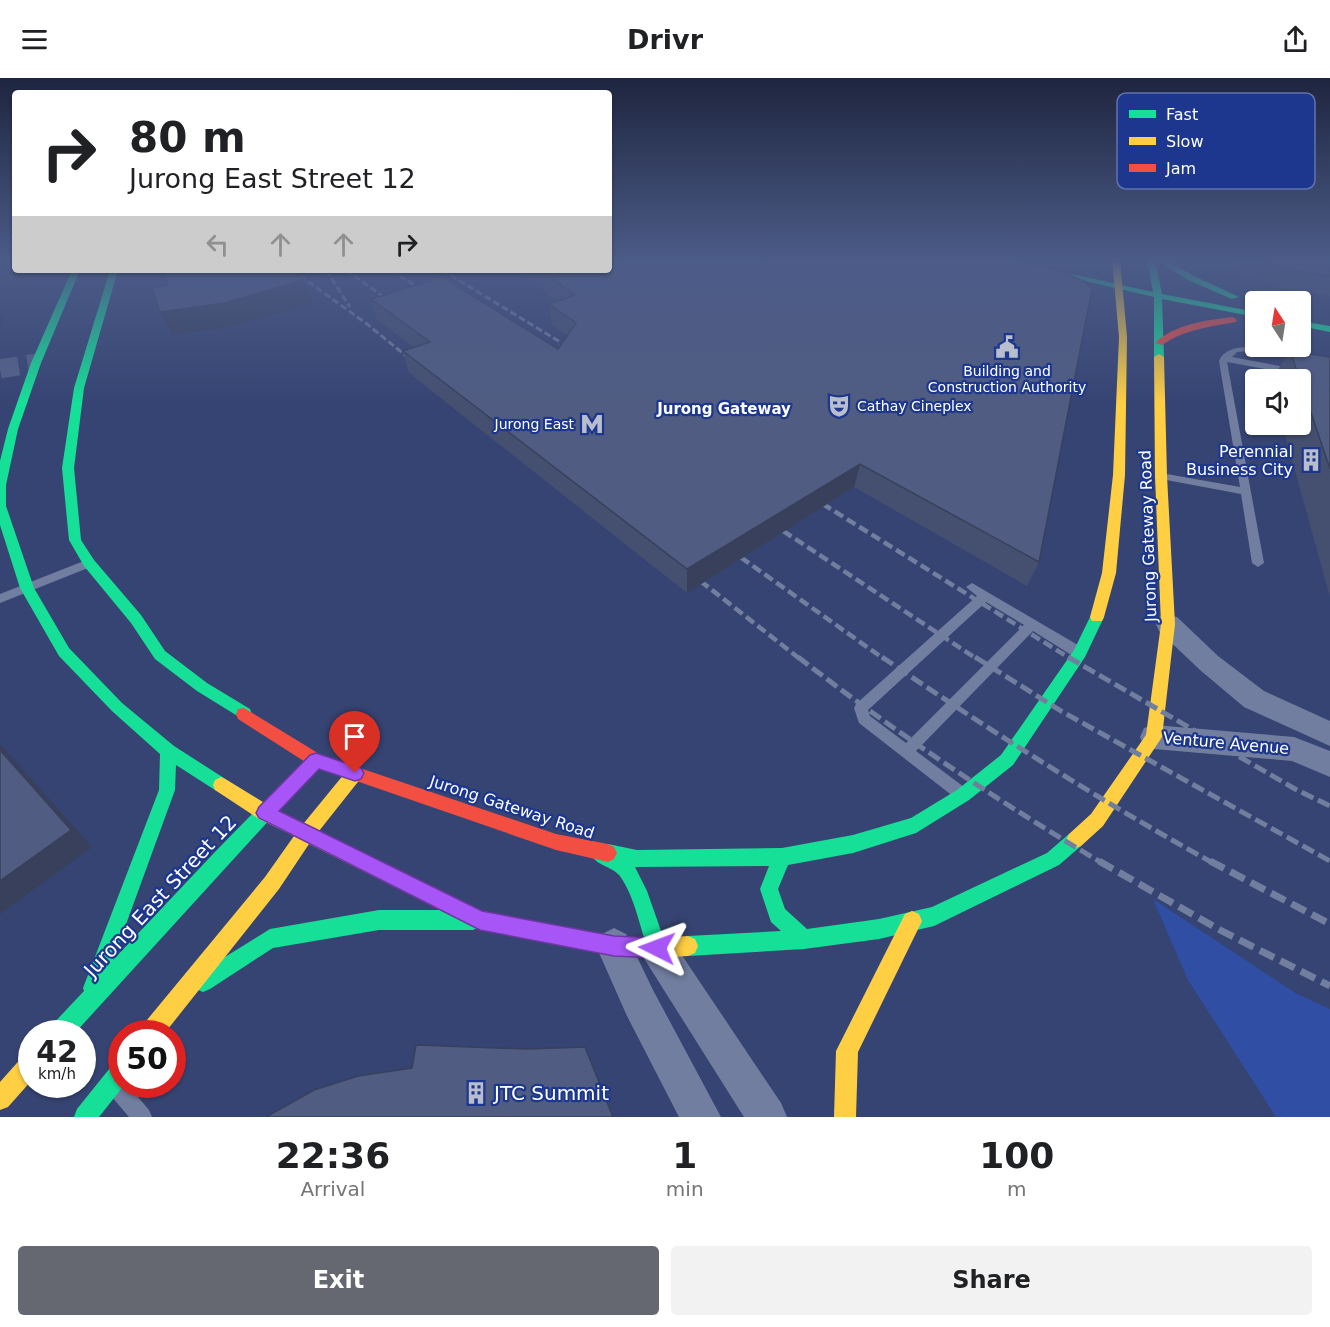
<!DOCTYPE html>
<html lang="en">
<head>
<meta charset="utf-8">
<style>
	body { margin:0; font-family:"DejaVu Sans",sans-serif; background:#f2f2f2; color:#202124; height:100vh; display:flex; flex-direction:column; font-size:22px; white-space:nowrap }
	* { box-sizing:border-box; margin:0 }
	p { font-size:20px; color:#757577 }
	.icon { flex:none; width:33px; height:33px; fill:none; stroke:currentColor; stroke-width:2; stroke-linecap:round; stroke-linejoin:round }
	.map { position:relative; height:1039px; overflow:hidden }
	.panel { display:flex; flex-direction:column; background:#fff; flex:1 }
	.panel>* { flex:none }
	.top-card { position:absolute; left:12px; top:12px; width:600px; height:183px; border-radius:6px; box-shadow:0 2px 4px #0004; background:#fff; color:#202124; overflow:hidden }
	.needle { width:39px; rotate:348deg }
	.buttons { position:absolute; left:1245px; top:213px; display:grid; gap:12px }
	.buttons a { display:grid; place-items:center; width:66px; height:66px; border-radius:6px; background:#fff; box-shadow:0 2px 4px #0004; font-size:30px }
	.speed { position:absolute; left:18px; top:942px; display:flex; gap:12px; font-size:30px; font-weight:700; text-align:center }
	.speed>* { display:grid; place-content:center; width:78px; height:78px; border-radius:50%; background:#fff; box-shadow:0 2px 4px #0004; line-height:1 }
	.speed small { font-size:15px; font-weight:400 }
	.speed .limit { border:9px solid #d22; background:#fff; color:#111 }
	.pin { position:absolute; display:grid; place-items:center; width:51px; height:51px; color:#fff; margin:-62px -26px; border-radius:50% 50% 50% 0; rotate:-45deg; box-shadow:0 0 6px #0007 }
	.pin .icon { rotate:45deg }
	.me { position:absolute; width:66px; margin:-33px; rotate:273deg; stroke-linejoin:round; filter:drop-shadow(0 0 4px #0008) }
	.turn { display:flex; align-items:center; gap:21px; height:126px; padding:0 18px; font-size:27px }
	.turn .icon { width:78px; height:78px; stroke-width:2.5 }
	.turn b { display:block; font-size:42px; line-height:51px }
	.lanes { display:flex; align-items:center; height:57px; padding:0 18px; background:#0003; justify-content:center; gap:30px; direction:ltr }
	.lanes .off { opacity:.35 }
	.eta { display:flex; justify-content:space-evenly; align-items:center; height:102px; text-align:center }
	.eta b { font-size:36px; font-weight:600; line-height:42px }
	.button { display:flex; gap:12px; margin-top:auto; padding:12px 18px }
	.button a { flex:1; height:69px; border-radius:6px; background:#656870; color:#fff; font-size:24px; font-weight:600; line-height:69px; text-align:center }
	.button a+a { background:#f2f2f2; color:#202124 }
	header { display:flex; justify-content:space-between; align-items:center; height:78px; padding:0 18px; background:#fff; font-size:27px; font-weight:600 }
	.map>svg:first-child { display:block }
	.green { fill:#304ea3 }
	.lines { fill:none; stroke-linecap:round; stroke-linejoin:round }
	.street-tunnel-far1 { stroke:#546088; stroke-width:15; stroke-dasharray:15 8; stroke-linecap:butt }
	.street-tunnel { stroke:#546088; stroke-width:19; stroke-dasharray:19 9; stroke-linecap:butt }
	.lane { fill:#727e9f; fill-rule:evenodd }
	.street { fill:#727e9f; fill-rule:evenodd }
	.fast { fill:#16e098; fill-rule:evenodd }
	.slow { fill:#ffcf43; fill-rule:evenodd }
	.jam { fill:#f24e42; fill-rule:evenodd }
	.rail-far4 { stroke:#727e9e; stroke-width:3; stroke-dasharray:7 3; stroke-linecap:butt }
	.rail-far3 { stroke:#727e9e; stroke-width:4; stroke-dasharray:8 4; stroke-linecap:butt }
	.rail-far2 { stroke:#727e9e; stroke-width:4.5; stroke-dasharray:10 4.5; stroke-linecap:butt }
	.rail-far1 { stroke:#727e9e; stroke-width:5; stroke-dasharray:13 5; stroke-linecap:butt }
	.rail { stroke:#727e9e; stroke-width:7; stroke-dasharray:16 7; stroke-linecap:butt }
	.wall { fill:#454f70 }
	.shaded-wall { fill:#38405b }
	.building { fill:#505c82; stroke:#38405b; stroke-width:1.5 }
	.route { fill:#a855f7; stroke:#6d37a1; stroke-width:1.5 }
	.labels { text-anchor:middle; dominant-baseline:central; stroke-width:4.5; stroke-linejoin:round; paint-order:stroke }
	.far-poi-label { font-size:14px; fill:#fff; stroke:#1c378d }
	.far-neighbourhood-label { font-size:15px; font-weight:bold; fill:#fff; stroke:#1c378d }
	.poi-label { font-size:16px; fill:#fff; stroke:#1c378d; text-anchor:end }
	.street-label { font-size:16px; fill:#fff; stroke:#1c378d }
	.near-street-label { font-size:20px; fill:#fff; stroke:#1c378d }
	.near-poi-label { font-size:20px; fill:#fff; stroke:#1c378d; text-anchor:start }
	.key { fill:#1c378d; stroke:#6073af; stroke-width:1.5 }
	.key-label { font-size:16px; fill:#fff }
</style>
</head>
<body>
<header><svg class="icon" aria-label="menu" viewBox="0 0 24 24"><path d="M4 6h16M4 12h16M4 18h16"/></svg>Drivr<svg class="icon" aria-label="share" viewBox="0 0 24 24"><path d="M12 15V3M7 8l5-5 5 5M5 13v7h14v-7"/></svg></header>
<div class="map">
<svg width="1330" height="1039" viewBox="0 0 1330 1039">
	<rect width="100%" height="100%" fill="#364473"/>
	<path class="green" d="M1153,821L1297,916L1330,931V1039H1276L1188,902Z"/>
	<g class="lines">
		<path class="street-tunnel-far1" d="M28,286L36,285"/>
		<path class="street-tunnel" d="M0,291L36,285"/>
		<g class="lane">
			<path d="M1248,269L1330,282V286L1248,273L1237,274L1232,279L1296,291L1297,293L1293,296L1227,284L1264,485L1258,489L1252,485L1241,416L1161,401L1156,398L1161,395L1240,409L1219,283C1223,272 1236,269 1248,269Z"/>
			<path d="M89,481L95,485L93,488L0,525V516Z"/>
			<path d="M972,505L1083,570L1084,574L1083,578H1073L1033,553L916,673L964,709L967,714L964,719L959,721L954,719L859,645L854,630L856,626L977,518L966,509ZM986,524L1024,547L906,665L870,638L868,632Z"/>
			<path d="M119,1002L122,1003V1006H127L149,1032L152,1039H129L112,1019L109,1012L112,1005Z"/>
		</g>
		<g class="street">
			<path d="M1168,537L1177,539L1218,578L1264,613L1330,643V668L1244,629L1200,592L1159,553L1156,546L1159,539Z"/>
			<path d="M1154,647L1294,659L1330,673V699L1292,683L1154,671L1144,668L1140,659L1144,650Z"/>
			<path d="M614,850L626,856L653,912L721,1039H679L627,938L596,868L602,856Z"/>
			<path d="M657,852L669,858L781,1025L787,1039H744L645,882L639,870L645,858Z"/>
		</g>
		<g class="fast">
			<path d="M992,181H1005L1153,214L1147,181H1155L1162,216L1256,234V239L1162,221L1164,279L1159,282L1154,279V219Z"/>
			<path d="M1155,181H1164L1194,198L1239,219L1232,221L1188,202Z"/>
			<path d="M72,192H80L41,285L18,351L6,407V428L34,510L69,570L122,625L174,668L227,702L229,707L227,712L221,715L215,712L176,687L175,712L113,882L214,775L310,677L316,675L322,677L324,682L74,956H49L51,948L84,913L83,910L159,712L160,676L112,633L59,578L20,510L0,447V383L8,351L31,285Z"/>
			<path d="M110,192H118L84,310L74,390L81,462L94,482L141,537L165,573L207,605L250,631L252,636L250,641L244,642L197,613L155,581L131,545L84,488L69,462L62,390L74,310Z"/>
			<path d="M1300,243L1330,248V254L1300,248Z"/>
			<path d="M1097,534L1102,535L1104,539L1085,579L1013,687L969,722L916,755L853,775L788,787L778,811L785,831L807,851L879,841L932,829L1047,775L1069,756L1075,754L1081,756L1084,762L1081,768L1059,787L934,848L879,861L804,871L688,878L681,875L678,868L681,861L688,858L781,853L771,844L760,811L769,788L635,789L647,813L667,870L664,877L657,880L650,877C640,852 636,821 620,798C612,788 596,788 591,776L594,770L608,766L637,772L782,770L853,757L911,740L957,712L1001,677L1074,572L1092,535Z"/>
			<path d="M379,832H473L480,835L483,842L480,849L473,852H379L273,870L210,911L203,914L196,911L193,904L196,897L270,851Z"/>
			<path d="M122,982V1006H125L99,1039H74L77,1031L114,985Z"/>
		</g>
		<g class="slow">
			<path d="M1112,181H1120L1127,259L1125,397L1116,495L1104,539L1102,543H1092L1090,539L1102,495L1113,397L1119,259Z"/>
			<path d="M1159,276L1164,279L1167,398L1175,546L1162,659L1103,748L1081,768L1075,770L1069,768L1066,762L1069,756L1091,736L1146,657L1161,546L1155,398L1154,279Z"/>
			<path d="M355,688L361,690L363,695L361,700L319,753L482,833L614,858L657,860L688,858L695,861L698,868L695,875L688,878L657,880L614,878L480,852L309,766L279,811L164,956H140L142,948L265,799L294,758L259,741L215,712L213,707L215,702L221,699L227,702L271,729L304,745L349,690Z"/>
			<path d="M912,833L919,836L922,843L858,974L856,1039H834L836,973L905,836Z"/>
			<path d="M32,974V1002L8,1029L0,1032V1004L24,977Z"/>
		</g>
		<g class="jam">
			<path d="M1233,239L1237,242L1236,244C1209,249 1186,251 1162,267L1155,265C1175,246 1206,242 1233,239Z"/>
			<path d="M244,630L321,677L556,756L608,766L614,769L617,775L614,781L608,784L556,772L310,687L238,641L236,636L238,631Z"/>
		</g>
		<g class="rail-far4">
			<path d="M292,192L367,246L416,286"/>
			<path d="M326,192L350,229"/>
			<path d="M346,192L395,227"/>
			<path d="M391,192L429,217"/>
			<path d="M442,192L575,273"/>
		</g>
		<path class="rail-far3" d="M414,285L419,289"/>
		<g class="rail-far2">
			<path d="M810,418L1071,581"/>
			<path d="M771,445L977,581"/>
			<path d="M729,471L884,581"/>
			<path d="M689,494L800,581"/>
		</g>
		<g class="rail-far1">
			<path d="M798,579C895,654 996,722 1102,785"/>
			<path d="M882,579C989,652 1099,722 1213,785"/>
			<path d="M975,579L1061,633L1330,783"/>
			<path d="M1068,579L1295,711L1330,728"/>
		</g>
		<g class="rail">
			<path d="M1099,783L1220,852L1330,908"/>
			<path d="M1210,783L1330,846"/>
		</g>
	</g>
	<g class="wall">
		<path d="M1232,181H1330V218L1279,210L1242,196L1233,189Z"/>
		<path d="M516,192H609L1039,484L1027,508L854,409L687,515L409,295L403,273L414,269L377,242L371,221L558,271L567,258L552,247L549,226L557,223Z"/>
		<path d="M1290,273L1330,279V519L1282,346H1300V302H1271Z"/>
	</g>
	<g class="shaded-wall">
		<path d="M304,202L312,225L234,248L172,257L160,234Z"/>
		<path d="M0,237L3,241L0,248Z"/>
		<path d="M860,386L854,409L687,515V491Z"/>
		<path d="M0,666L92,769L0,836Z"/>
	</g>
	<g class="building">
		<path d="M609,181H1010L1064,194L1085,204L1092,211L1039,484L860,386L687,491L403,273L430,264L371,221L442,199L558,271L576,245L549,226L575,217L540,192H609Z"/>
		<path d="M1259,181H1330V198L1290,192Z"/>
		<path d="M164,192H292L304,202L224,225L160,234L152,210L168,207Z"/>
		<path d="M1290,273L1330,279V391L1300,302Z"/>
		<path d="M0,672L71,752L0,803Z"/>
		<path d="M416,967L527,971L585,969L613,1039H266L314,1012L358,998L412,990Z"/>
	</g>
	<linearGradient id="sky" x2="0" y2="1"><stop stop-color="#1e253f"/><stop offset="0.56" stop-color="#4c5c88"/><stop offset="1" stop-color="#4c5c88" stop-opacity="0"/></linearGradient>
	<rect width="1330" height="326" fill="url(#sky)"/>
	<path class="route" d="M316,675L361,690L364,695L361,701L355,703L319,691L279,733L482,833L614,858L657,860L664,863L667,870L664,877L657,880L614,878L480,852L259,740L256,735L259,729L310,677Z"/>
	<defs>
		<g id="civic-bare" transform="scale(1.8)"><path d="M-.6-6.5H3V-4.5H.6V-3L4-1V1h2V6H-6V1h2V-1L-.6-3ZM-1.2 2.5V6h2.4V2.5Z" fill="#b9bece" stroke="#1c378d" stroke-width="2.5" paint-order="stroke"/></g>
		<g id="theatre-bare" transform="scale(1.8)"><path d="M-5-5.5Q0-4 5-5.5V0Q5 5 0 6Q-5 5-5 0ZM-3.3-2.5H-1v1.5H-3.3ZM1-2.5H3.3v1.5H1ZM-2.8 1Q0 5.5 2.8 1Z" fill="#b9bece" stroke="#1c378d" stroke-width="2.5" paint-order="stroke"/></g>
		<g id="metro-bare" transform="scale(1.8)"><path d="M-5.5 5V-5H-3L0 0L3-5H5.5V5H3V-.5L0 4L-3-.5V5Z" fill="#b9bece" stroke="#1c378d" stroke-width="2.5" paint-order="stroke"/></g>
		<g id="building-bare" transform="scale(1.8)"><path d="M-4-6H4V6H1V3H-1V6H-4ZM-2.5-4.3h1.7v1.8h-1.7ZM.8-4.3h1.7v1.8H.8ZM-2.5-1h1.7V.8h-1.7ZM.8-1h1.7V.8H.8Z" fill="#b9bece" stroke="#1c378d" stroke-width="2.5" paint-order="stroke"/></g>
	</defs>
	<g fill-rule="evenodd">
		<use href="#civic-bare" x="1007" y="269"/>
		<use href="#theatre-bare" x="839" y="328"/>
		<use href="#metro-bare" x="592" y="346"/>
		<use href="#building-bare" x="1311" y="382"/>
		<use href="#building-bare" x="476" y="1015"/>
	</g>
	<g class="labels">
		<g class="far-poi-label">
			<text x="1007" y="293">Building and<tspan x="1007" dy="16">Construction Authority</tspan></text>
			<text x="857" y="328" text-anchor="start">Cathay Cineplex</text>
			<text x="574" y="346" text-anchor="end">Jurong East</text>
		</g>
		<g class="far-neighbourhood-label">
			<text x="724" y="331">Jurong Gateway</text>
		</g>
		<g class="poi-label">
			<text x="1293" y="373">Perennial<tspan x="1293" dy="18">Business City</tspan></text>
		</g>
		<g class="street-label">
			<text transform="translate(1148 458) rotate(-92)">Jurong Gateway Road</text>
			<text transform="translate(1226 665) rotate(5)">Venture Avenue</text>
			<text transform="translate(512 729) rotate(18)">Jurong Gateway Road</text>
		</g>
		<g class="near-street-label">
			<text transform="translate(160 818) rotate(-47)">Jurong East Street 12</text>
		</g>
		<g class="near-poi-label">
			<text x="494" y="1015">JTC Summit</text>
		</g>
	</g>
	<rect x="1117" y="15" width="198" height="96" rx="9" class="key"/>
	<rect x="1129" y="32" width="27" height="8" fill="#16e098"/>
	<rect x="1129" y="59" width="27" height="8" fill="#ffcf43"/>
	<rect x="1129" y="86" width="27" height="8" fill="#f24e42"/>
	<g class="key-label">
		<text x="1166" y="42">Fast</text>
		<text x="1166" y="69">Slow</text>
		<text x="1166" y="96">Jam</text>
	</g>
</svg>
<div class="buttons">
<a><svg class="needle" viewBox="-14 -14 28 28"><path d="M0-13l5 13h-10z" fill="#e53935"/><path d="M0 13l5-13h-10z" fill="#757577"/></svg></a>
<a><svg class="icon" aria-label="sound" viewBox="0 0 24 24"><path d="M4 9h4l5-4v14l-5-4H4zM17 9q2 3 0 6"/></svg></a>
</div>
<div class="speed"><div>42<small>km/h</small></div><div class="limit">50</div></div>
<div class="pin" style="left:355px;top:695px;background:#d93025"><svg class="icon" aria-label="arrive" viewBox="0 0 24 24"><path d="M6 21V4h12l-3 4 3 4H6"/></svg></div>
<svg class="me" style="left:657px;top:870px" viewBox="-20 -20 40 40"><path d="M0-17L14 15 0 8-14 15z" fill="#a855f7" stroke="#fff" stroke-width="4"/></svg>
<div class="top-card">
<div class="turn"><svg class="icon" aria-label="right" viewBox="0 0 24 24"><path d="M7 20v-9h11M14 6l5 5-5 5"/></svg><div><b>80 m</b>Jurong East Street 12</div></div>
<div class="lanes"><svg class="icon off" aria-label="left" viewBox="0 0 24 24"><path d="M17 20v-9H6M10 6l-5 5 5 5"/></svg><svg class="icon off" aria-label="ahead" viewBox="0 0 24 24"><path d="M12 20V5M6 11l6-6 6 6"/></svg><svg class="icon off" aria-label="ahead" viewBox="0 0 24 24"><path d="M12 20V5M6 11l6-6 6 6"/></svg><svg class="icon" aria-label="right" viewBox="0 0 24 24"><path d="M7 20v-9h11M14 6l5 5-5 5"/></svg></div>
</div>
</div>
<section class="panel">
<div class="eta">
<div><b>22:36</b><p>Arrival</p></div>
<div><b>1</b><p>min</p></div>
<div><b>100</b><p>m</p></div>
</div>
<div class="button"><a>Exit</a><a>Share</a></div>
</section>
</body>
</html>
